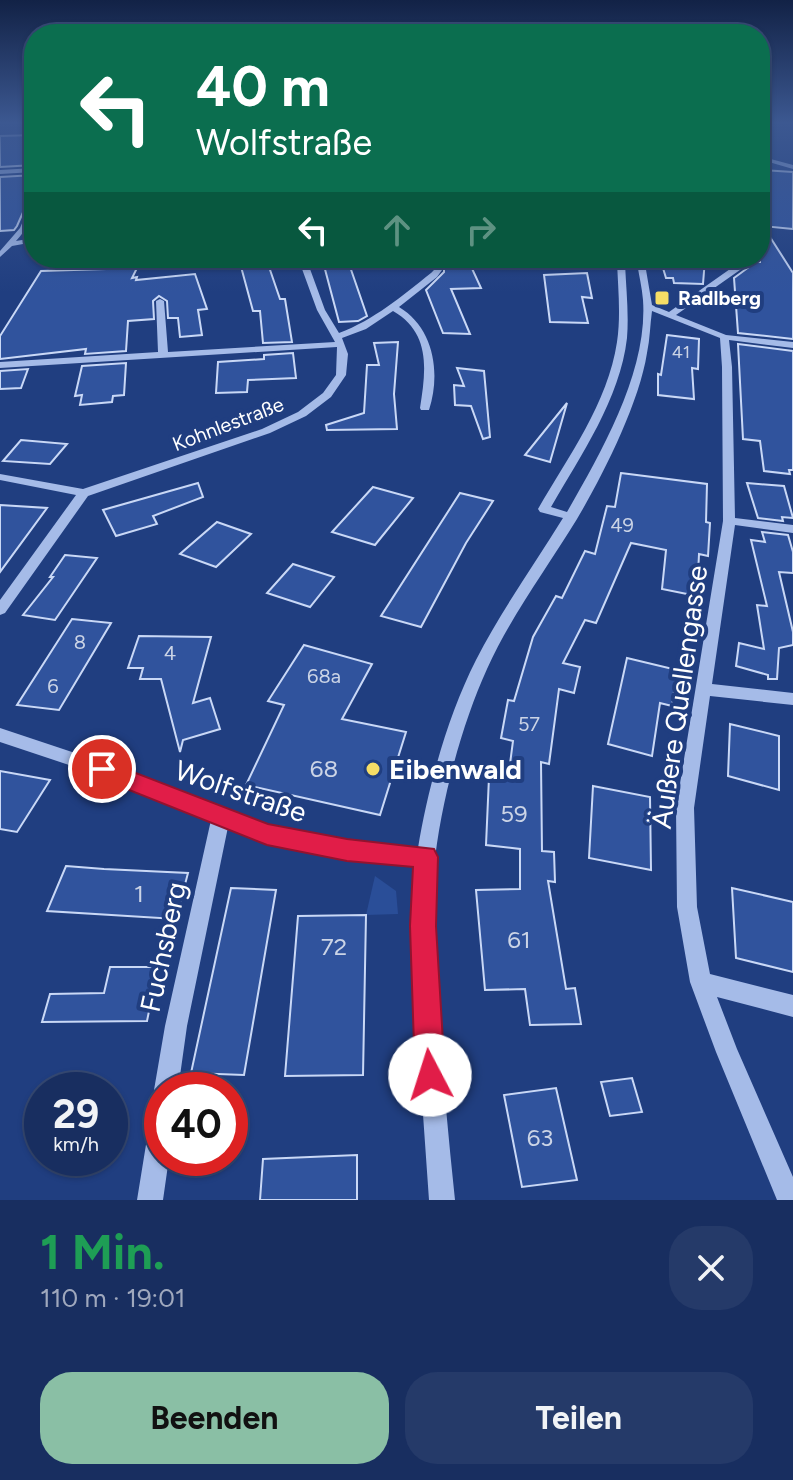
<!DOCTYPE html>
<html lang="de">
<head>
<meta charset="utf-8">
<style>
	body { margin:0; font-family:Figtree,sans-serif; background:#253a69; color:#f1f3f6; height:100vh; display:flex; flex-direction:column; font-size:30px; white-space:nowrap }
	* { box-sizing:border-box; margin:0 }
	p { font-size:26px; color:#9fa8bd }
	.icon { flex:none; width:44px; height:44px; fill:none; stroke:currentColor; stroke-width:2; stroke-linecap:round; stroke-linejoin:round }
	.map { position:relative; height:1200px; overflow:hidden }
	.details { display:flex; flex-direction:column; background:#182e60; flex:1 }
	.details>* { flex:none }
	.guide { position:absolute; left:24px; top:24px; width:746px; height:244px; border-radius:32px; box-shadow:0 2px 6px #0004,0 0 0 2px #364a75; background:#0b6e4f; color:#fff; overflow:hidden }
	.speed { position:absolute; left:24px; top:1072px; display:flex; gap:16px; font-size:40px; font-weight:700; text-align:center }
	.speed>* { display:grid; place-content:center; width:104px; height:104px; border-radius:50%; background:#182e60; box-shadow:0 2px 6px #0004,0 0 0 2px #364a75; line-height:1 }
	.speed small { font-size:20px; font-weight:400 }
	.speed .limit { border:12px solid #d22; background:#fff; color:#111 }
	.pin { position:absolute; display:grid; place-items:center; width:68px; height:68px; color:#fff; margin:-34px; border:4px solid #fff; border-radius:50%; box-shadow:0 2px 8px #0007 }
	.me { position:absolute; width:88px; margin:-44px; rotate:355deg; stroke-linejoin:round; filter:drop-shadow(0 0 6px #0008) }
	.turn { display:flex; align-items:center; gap:28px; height:168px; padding:0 40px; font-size:36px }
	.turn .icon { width:104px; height:104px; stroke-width:2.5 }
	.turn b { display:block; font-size:56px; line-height:68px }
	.lanes { display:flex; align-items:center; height:76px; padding:0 40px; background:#0003; justify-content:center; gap:40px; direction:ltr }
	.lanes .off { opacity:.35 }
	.round { display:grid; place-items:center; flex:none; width:84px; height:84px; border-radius:32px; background:#253a69 }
	.summary { display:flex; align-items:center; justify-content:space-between; height:136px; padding:0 40px }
	h1 { font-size:48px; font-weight:700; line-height:60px; color:#1e9e55 }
	.cta { display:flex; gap:16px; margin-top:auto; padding:16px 40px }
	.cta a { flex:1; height:92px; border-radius:32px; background:#8abfa5; color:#111; font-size:32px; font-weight:700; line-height:92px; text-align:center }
	.cta a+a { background:#253a69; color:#f1f3f6 }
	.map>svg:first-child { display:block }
	.green { fill:#2a4e98 }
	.building { fill:#30539d; stroke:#c9d8f6; stroke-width:2 }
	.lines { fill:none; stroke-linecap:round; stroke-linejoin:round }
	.minor { fill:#a5bbe8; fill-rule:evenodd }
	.route { fill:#e11d48; stroke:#92132f; stroke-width:2 }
	.poi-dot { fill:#f5dd66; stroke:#203e80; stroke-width:3 }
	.labels { text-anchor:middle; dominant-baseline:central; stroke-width:8; stroke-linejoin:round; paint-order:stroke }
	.far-number-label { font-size:18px; fill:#cbd4e6 }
	.far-poi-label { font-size:20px; font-weight:bold; fill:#fff; stroke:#203e80; text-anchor:start }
	.far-street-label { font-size:20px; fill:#fff; stroke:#203e80 }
	.number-label { font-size:20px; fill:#cbd4e6 }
	.near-number-label { font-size:24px; fill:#cbd4e6 }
	.near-street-label { font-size:28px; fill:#fff; stroke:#203e80 }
	.near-poi-label { font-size:28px; font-weight:bold; fill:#fff; stroke:#203e80; text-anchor:start }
</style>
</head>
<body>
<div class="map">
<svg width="793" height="1200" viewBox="0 0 793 1200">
	<rect width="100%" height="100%" fill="#203e80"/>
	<path class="green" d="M375,876L396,891L398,914L366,915Z"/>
	<g class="building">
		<path d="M34,135V165L0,167V136Z"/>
		<path d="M760,170L793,172V229L763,226L793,273V339L738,333L734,278L749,267L750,262H760Z"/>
		<path d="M34,175V197L28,201L17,226L14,230L0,231V177Z"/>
		<path d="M322,258H347L367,316L358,321L339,322Z"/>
		<path d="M660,258L705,259L703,284L674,283L673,278H666Z"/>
		<path d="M267,261L280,299H285L292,342L263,343L260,311H253L240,263Z"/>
		<path d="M469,262L481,288L451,289L470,334L443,333L426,290L444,272V263Z"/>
		<path d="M109,264H139L132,278L137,277L136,280L195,274L207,309L198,310L202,335L180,337L178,318H168L167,301L159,296L153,301L154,319L128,321L126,351L85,354L86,349L0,359V336L41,271L106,269Z"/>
		<path d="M587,273L592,298L582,297L588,323L550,322L544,275Z"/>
		<path d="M667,335L699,339L698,369L692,368L694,399L658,395V374L661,375Z"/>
		<path d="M398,342L394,394L397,429L327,430L326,425L364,413L367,365H379L374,343Z"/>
		<path d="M738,344L793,351V470H789L790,474L764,471L760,441L743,439Z"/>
		<path d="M293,353L296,378L248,380L247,392L216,393L218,362L264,359V355Z"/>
		<path d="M126,363L124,395L113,396L112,402L80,405L82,395L75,396L82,366Z"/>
		<path d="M457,368L484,371L490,437L483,439L471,406L455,405L454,385L464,386Z"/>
		<path d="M28,369L21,388L0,389V371Z"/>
		<path d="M567,403L550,462L525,455Z"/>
		<path d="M21,440L67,444L50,464L3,461Z"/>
		<path d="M621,473L707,484L706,522L710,523L708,556L699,554L697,596L662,589L666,550L631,543L596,623L585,620L563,663L580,667L574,693L559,689L549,764L541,762L542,851L554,852L555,882L548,881L566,989L575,988L581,1024L530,1025L525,989L485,990L476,890L520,889V849L486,845L489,777L508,779L513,741L501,738L508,700L514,701L533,637L556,596L562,598L585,551L595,554L607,506L615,507Z"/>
		<path d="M198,483L203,497L153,516L157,524L116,536L103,510Z"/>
		<path d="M747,483L784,486L793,518L782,517L783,521L758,518Z"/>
		<path d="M373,487L413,498L375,545L332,532Z"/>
		<path d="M460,493L493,501L466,543L421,627L381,616Z"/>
		<path d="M0,505L47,508L0,572Z"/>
		<path d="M217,522L251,534L216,567L180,554Z"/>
		<path d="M762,532L788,535L793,552V573L779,572L793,632V645L779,648L777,679H768V675L736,666L739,643L764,649L757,605L767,606L751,540L765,542Z"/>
		<path d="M65,555L97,558L55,620L23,615L53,577H50Z"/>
		<path d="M293,564L334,577L310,607L267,593Z"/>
		<path d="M72,619L111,623L59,710L17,705Z"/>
		<path d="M139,636L211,637L193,703L210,698L220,729L183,740L180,752L161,679H140L143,668H128Z"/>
		<path d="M304,645L372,664L342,719L406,732L380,815L246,785L284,705L268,701Z"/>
		<path d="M627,658L677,670L672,706L660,703L652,756L608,744Z"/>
		<path d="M730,724L779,736V790L728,776Z"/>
		<path d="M0,771L50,780L17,832L0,829Z"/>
		<path d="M593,786L650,797L651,870L589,858Z"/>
		<path d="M66,866L104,869L188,873L176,919L47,911Z"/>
		<path d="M231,888L276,890L244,1075L191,1073Z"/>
		<path d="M732,888L793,902V972L736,958Z"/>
		<path d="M366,915L363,1075L285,1076L298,916Z"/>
		<path d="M110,967H158L147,1021L42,1022L50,994L104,993Z"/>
		<path d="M632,1078L642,1112L610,1116L601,1082Z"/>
		<path d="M556,1088L577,1180L522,1187L504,1095Z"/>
		<path d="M357,1155V1200H260L263,1159Z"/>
	</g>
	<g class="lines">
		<g class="minor">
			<path d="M760,124H762L767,158L793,165V169L762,160Z"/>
			<path d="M34,168V172L0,174V170Z"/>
			<path d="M34,200C34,217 27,229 16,241L34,238V242L12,246L0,257V251L20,228L31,202Z"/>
			<path d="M298,258H306L325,310L339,333C374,320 402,296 431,273L434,270L432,258H440L442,270L437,277L399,307C434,328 441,373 429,410H421L420,408C426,370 431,333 393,311L366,329L342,338L348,354L346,375L331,397L306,416L270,433L88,496L5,613L0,615V600L76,495L0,480V474L83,489L262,429L298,412L323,393L336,375L337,347L0,368V362L158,352L156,301L160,299L164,301L168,352L335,342L317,310Z"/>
			<path d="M644,258L652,305L669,312L740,262L739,258H747V265L676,315L726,335L793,342V348L729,340L732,367L735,518L793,525V533L735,525L712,684L793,693V705L710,696L694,808L697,907L710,974L793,995V1017L717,997L737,1049L793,1177V1200H777L716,1052L690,982L677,907L676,808L723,521L722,367L720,338L652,311C650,325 650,339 647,353C639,404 603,475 577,519C547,568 511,616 487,669C461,726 440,806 434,868C431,902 434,936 436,971C440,1047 447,1124 455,1200H429L415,1000L413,913L416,865C350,859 290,851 228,827L187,1026L178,1090H162V1100L158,1098L154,1090L165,1026L211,820L96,774L0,742V728L108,764L268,826L347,842L418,848C428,787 448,715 476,660C501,611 534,565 563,518L540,512L538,509C568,457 608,403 617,342C621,315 618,288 617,261L621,259ZM625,263H637C639,275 642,288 643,300C648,371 602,451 567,512L551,507C581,455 620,399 627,338C629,313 626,288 625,263Z"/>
			<path d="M162,1108V1158H169L163,1200H137L150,1120L154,1112Z"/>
		</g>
	</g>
	<linearGradient id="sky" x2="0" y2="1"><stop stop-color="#122246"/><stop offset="0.42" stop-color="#3c5891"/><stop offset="1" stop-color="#3c5891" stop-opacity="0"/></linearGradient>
	<rect width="793" height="292" fill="url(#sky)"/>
	<path class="route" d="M102,760L268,824L347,839L434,849L438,857L436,926L445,1075L441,1086L430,1090L420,1086L415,1075L410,926L413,867L347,861L267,845L94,776L91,769L94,763Z"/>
	<g class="poi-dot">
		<rect x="654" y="290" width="16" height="16" rx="4"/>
		<circle cx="373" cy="769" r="8"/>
	</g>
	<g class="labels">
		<g class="far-number-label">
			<text x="681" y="352">41</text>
		</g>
		<g class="far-poi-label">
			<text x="678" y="298">Radlberg</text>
		</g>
		<g class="far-street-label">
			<text transform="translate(228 424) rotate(-21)">Kohnlestraße</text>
		</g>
		<g class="number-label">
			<text x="622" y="525">49</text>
			<text x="80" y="642">8</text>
			<text x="170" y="653">4</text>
			<text x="324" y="676">68a</text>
			<text x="53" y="686">6</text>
			<text x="529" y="724">57</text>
		</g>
		<g class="near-number-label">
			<text x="324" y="768">68</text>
			<text x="514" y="813">59</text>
			<text x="139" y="893">1</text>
			<text x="519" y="939">61</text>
			<text x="334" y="946">72</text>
			<text x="540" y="1137">63</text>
		</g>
		<g class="near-street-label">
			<text transform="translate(679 697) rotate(-82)">Äußere Quellengasse</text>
			<text transform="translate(241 791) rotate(19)">Wolfstraße</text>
			<text transform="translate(163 947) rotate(-78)">Fuchsberg</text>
		</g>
		<g class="near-poi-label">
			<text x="389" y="769">Eibenwald</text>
		</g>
	</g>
</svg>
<div class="speed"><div>29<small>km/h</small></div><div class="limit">40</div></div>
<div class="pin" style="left:102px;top:769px;background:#d93025"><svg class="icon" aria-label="arrive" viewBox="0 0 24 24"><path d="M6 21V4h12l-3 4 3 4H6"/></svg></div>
<svg class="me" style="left:430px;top:1075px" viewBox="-20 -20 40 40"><circle r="19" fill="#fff"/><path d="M0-13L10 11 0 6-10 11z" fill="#e11d48"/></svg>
<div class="guide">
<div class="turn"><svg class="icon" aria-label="left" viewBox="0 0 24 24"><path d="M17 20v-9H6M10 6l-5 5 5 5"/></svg><div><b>40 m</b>Wolfstraße</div></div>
<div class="lanes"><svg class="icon" aria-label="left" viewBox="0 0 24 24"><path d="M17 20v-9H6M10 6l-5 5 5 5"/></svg><svg class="icon off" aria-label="ahead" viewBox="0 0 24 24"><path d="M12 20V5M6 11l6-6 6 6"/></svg><svg class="icon off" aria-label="right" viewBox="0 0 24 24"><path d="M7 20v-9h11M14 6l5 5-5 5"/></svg></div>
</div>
</div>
<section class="details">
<div class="summary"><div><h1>1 Min.</h1><p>110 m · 19:01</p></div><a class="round"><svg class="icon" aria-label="close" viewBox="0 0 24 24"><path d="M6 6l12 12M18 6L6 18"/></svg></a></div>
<div class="cta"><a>Beenden</a><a>Teilen</a></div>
</section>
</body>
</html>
